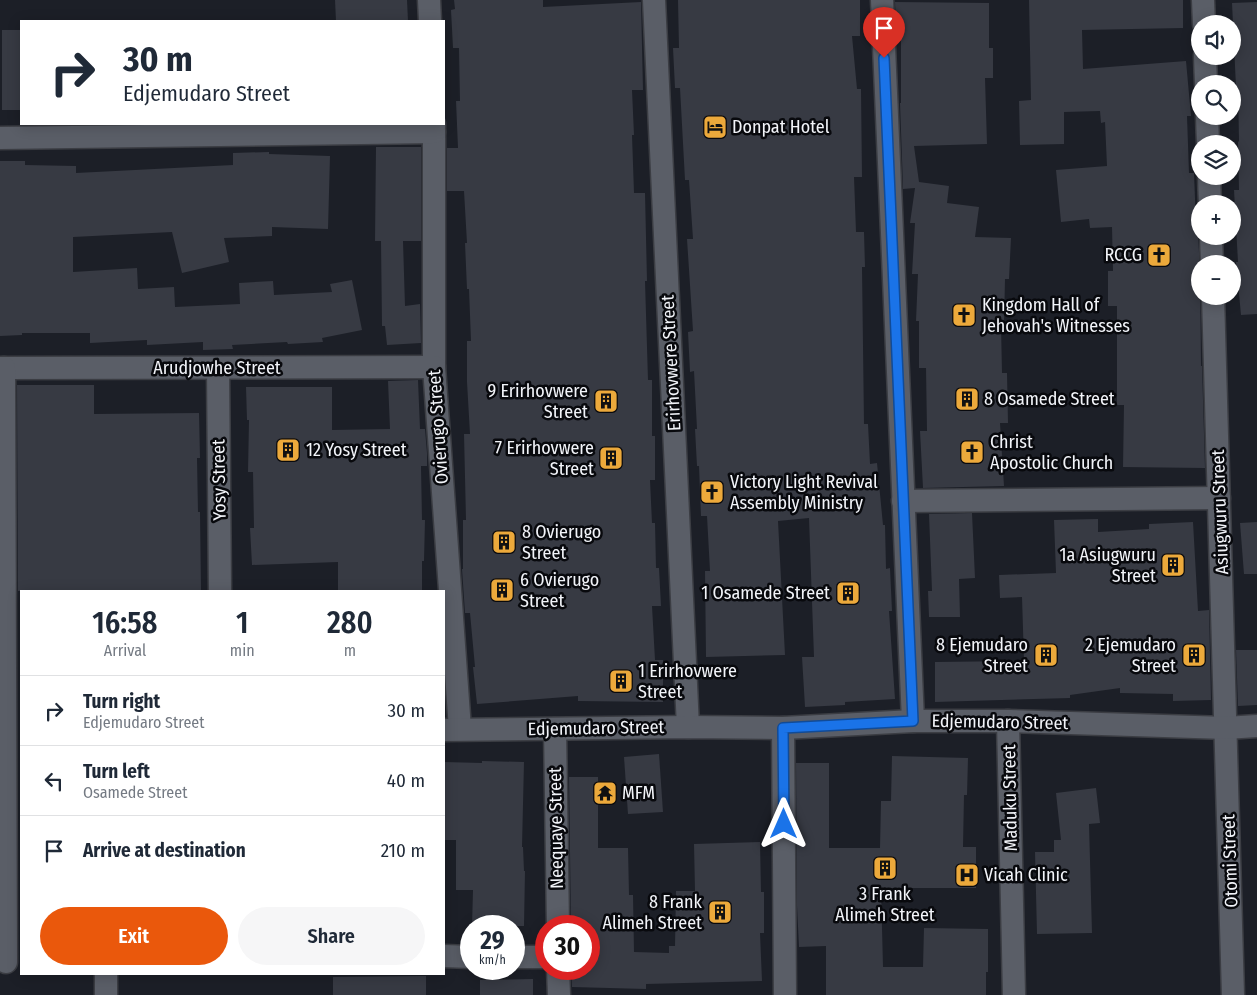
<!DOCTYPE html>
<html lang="en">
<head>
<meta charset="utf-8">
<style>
	body { margin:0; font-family:"Fira Sans Condensed",sans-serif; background:#f6f6f7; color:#1f2937; height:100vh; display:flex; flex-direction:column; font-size:19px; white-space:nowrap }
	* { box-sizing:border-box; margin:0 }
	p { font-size:16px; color:#747a83 }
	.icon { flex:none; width:28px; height:28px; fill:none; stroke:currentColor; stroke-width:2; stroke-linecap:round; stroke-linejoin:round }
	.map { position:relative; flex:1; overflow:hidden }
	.sheet { position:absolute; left:20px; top:590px; width:425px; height:385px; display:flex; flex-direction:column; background:#fff; border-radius:0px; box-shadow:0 2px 12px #0003 }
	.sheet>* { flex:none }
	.banner { position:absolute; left:20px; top:20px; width:425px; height:105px; border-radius:0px; box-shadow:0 2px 12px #0003; background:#fff; color:#1f2937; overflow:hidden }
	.controls { position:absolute; left:1191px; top:15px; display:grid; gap:10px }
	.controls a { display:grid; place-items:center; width:50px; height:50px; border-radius:50%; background:#fff; box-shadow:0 2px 12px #0003; font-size:25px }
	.speed { position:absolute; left:460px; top:915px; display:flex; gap:10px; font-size:25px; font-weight:700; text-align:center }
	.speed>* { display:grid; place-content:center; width:65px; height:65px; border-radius:50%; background:#fff; box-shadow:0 2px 12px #0003; line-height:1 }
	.speed small { font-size:12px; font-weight:400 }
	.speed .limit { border:8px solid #d22; background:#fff; color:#111 }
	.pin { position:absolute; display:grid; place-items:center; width:42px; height:42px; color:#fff; margin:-51px -21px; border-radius:50% 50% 50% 0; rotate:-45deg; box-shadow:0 0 5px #0007 }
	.pin .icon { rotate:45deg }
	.me { position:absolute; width:55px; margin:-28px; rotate:0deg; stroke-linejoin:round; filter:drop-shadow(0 0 4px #0008) }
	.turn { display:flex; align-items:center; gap:18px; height:105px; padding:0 20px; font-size:22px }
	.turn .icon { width:65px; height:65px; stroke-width:2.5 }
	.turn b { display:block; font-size:35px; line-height:42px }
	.eta { display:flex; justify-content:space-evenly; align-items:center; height:85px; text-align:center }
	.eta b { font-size:30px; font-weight:600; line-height:35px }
	.button { display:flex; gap:10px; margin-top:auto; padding:10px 20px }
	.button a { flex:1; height:58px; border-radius:30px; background:#ea580c; color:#fff; font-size:20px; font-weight:600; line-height:58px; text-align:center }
	.button a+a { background:#f6f6f7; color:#1f2937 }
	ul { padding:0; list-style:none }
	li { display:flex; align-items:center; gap:15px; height:70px; padding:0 20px; border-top:1px solid #e0e1e3 }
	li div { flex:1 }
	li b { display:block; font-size:19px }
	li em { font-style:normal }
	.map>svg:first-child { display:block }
	.building { fill:#373a43 }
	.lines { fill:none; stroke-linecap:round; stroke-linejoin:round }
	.minor-casing { stroke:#3b3d43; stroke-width:25 }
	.minor { stroke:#5a5e67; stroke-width:22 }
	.route-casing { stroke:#114b97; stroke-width:12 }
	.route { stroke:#1a73e8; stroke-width:9 }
	.labels { text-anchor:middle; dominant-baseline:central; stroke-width:5; stroke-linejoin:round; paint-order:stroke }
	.poi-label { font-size:18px; fill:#f2f4f9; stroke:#08090d; text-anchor:start }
	.street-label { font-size:18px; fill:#f2f4f9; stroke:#08090d }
</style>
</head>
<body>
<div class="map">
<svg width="1257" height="995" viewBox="0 0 1257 995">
	<rect width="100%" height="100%" fill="#1c1f27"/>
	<g class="building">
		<path d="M335,0H407L408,21H336Z"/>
		<path d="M454,0H543V7L641,2L643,90H632L634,135H632L634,193H645L647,281H645L648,380H652V436H655V480H650L652,523H655L656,568H659L661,606H652L655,660H663V702L578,701V696L477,704L473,667H475L470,613H465L462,569H463V520H466L464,434H470L467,382V341H471L469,289H467L465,243H467L464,191H447V148H458L456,101H460L459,48H453L451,10L455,9Z"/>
		<path d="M678,0H860V36H852L857,89H861L862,177H854L856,232H864L865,267H862L864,424H868L870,464L877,463L883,525H885L886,569L890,568L892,611H889L895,699L845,702V705L805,707L802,657H814L809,518L778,521L785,655L706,657L705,571H710L707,516H701L699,466H697L695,429H697L694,371L690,372L688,332L693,331L687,239H693L689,180H685L680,88H675L673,48H679Z"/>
		<path d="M1029,0H1183V28L1082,30L1083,69L1186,61L1191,116H1187L1189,173H1194L1196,224H1199L1198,236L1200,268L1201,366H1202L1205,468L1123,467L1124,405H1117V306H1108V271H1113L1112,227L1090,228L1089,219L1061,222L1056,170L1107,166L1105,122L1101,123L1100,111L1064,112V144L1020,145L1019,101L1031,100Z"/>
		<path d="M895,2L989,3V48H993V78H985L987,144L914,146L919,182L949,186L947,203L979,207L975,237L1011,238L1009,279H1005L1004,325H1001L1002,373H1007L1008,423H1000L1004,486L923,488L920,431H927L926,368H919V321H916L918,274H912L915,223H910L915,188L903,189V187L900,103H901V40H899V29H896Z"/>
		<path d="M1257,2V314L1241,315L1236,262H1238L1234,190H1239L1238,142L1239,141L1238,87H1236L1232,3Z"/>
		<rect x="2" y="30" width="19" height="80"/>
		<path d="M376,147H421V241H403L405,306L420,304L421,343L387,345L385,326H382L381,241H375Z"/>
		<path d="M269,152V154L330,156L328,229L272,227V236L224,238L229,262L182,273L172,232L73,237V272L137,268L138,289L174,287L175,307L240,304L239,283L273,281L274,295L332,292L330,284L352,280L362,330L322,338L323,342L288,344L287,342L232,345L233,349L203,350V342L147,345V340L90,343V333H22V335L0,336V161H25V165L76,166V173L233,165V153Z"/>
		<path d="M418,380L420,429H425L427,453V466H421L422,520H425L424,561H422V591H338V562L252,565L250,528H254L253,472H248L249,420H247L246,387H332V430L390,429L388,381Z"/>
		<path d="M17,385H94V414L199,413L200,458H197L198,512H200L201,591H18Z"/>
		<path d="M972,513L975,578L959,579L960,617H929L928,591H932L929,514Z"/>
		<path d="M1098,519V532L1149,529V524L1193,522L1198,611L1209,610L1211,700L1173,701V694L1120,693V688L1070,695V698L935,702V662L1024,661L1022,597L1000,598L999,575L1056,573L1054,520Z"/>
		<path d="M1257,522V574H1244L1240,523Z"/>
		<path d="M1236,650H1257V705L1238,706Z"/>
		<path d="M659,754L663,812L628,814L624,757Z"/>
		<path d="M892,756L968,758L967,795H964L963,847H976V888H881L883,967H923L924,928L988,929V972H986V995H826V946L799,947L797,906L796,763H829V848H880L881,801H891Z"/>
		<path d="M482,761L524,762L522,847H523L524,871H525L524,926H472L473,890H456V840H444V762L482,763Z"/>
		<path d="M569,777H598V848H628L629,895H633L634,952L669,953V946H675L676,891H695L694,844L760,842L761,892H764V933H760L762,981L646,984V989L572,987L571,969H589V926H571Z"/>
		<path d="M1096,788L1100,823L1089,824L1092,933L1037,934L1035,852H1054V840H1061L1056,793Z"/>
		<path d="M426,976V995H333V977Z"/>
		<path d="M533,979V995H480V980Z"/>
	</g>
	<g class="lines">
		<g class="minor-casing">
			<g id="minor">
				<path d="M429,0L430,21"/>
				<path d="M654,0L688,727"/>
				<path d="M882,0L913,721"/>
				<path d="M1203,0L1204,24"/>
				<path d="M1205,56L1206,84"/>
				<path d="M1207,116L1208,144"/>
				<path d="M434,124V367L460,729"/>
				<path d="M0,138L434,132"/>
				<path d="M1209,176L1210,204"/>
				<path d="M1211,236L1212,264"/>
				<path d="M1213,296L1233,995"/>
				<path d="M0,368L434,367"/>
				<path d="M4,368L6,962"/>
				<path d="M218,368L220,591"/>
				<path d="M903,501L1219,498"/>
				<path d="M1008,721L1014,995"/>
				<path d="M783,728L785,995"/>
				<path d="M555,729L558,926"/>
				<path d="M444,730L688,727L783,728L913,721H1008L1226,728L1257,726"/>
				<path d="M444,956L471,957"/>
				<path d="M514,957H546"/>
				<path d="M558,969L559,995"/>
				<path d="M106,974V995"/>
			</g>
		</g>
		<use href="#minor" class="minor"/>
	</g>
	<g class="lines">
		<g class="route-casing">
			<path id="route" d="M784,824L783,728L913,721L884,58"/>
		</g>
		<use href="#route" class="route"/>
	</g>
	<defs>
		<g id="hotel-square" transform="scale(1.25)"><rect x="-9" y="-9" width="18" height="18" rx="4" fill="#eca93b" stroke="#08090d"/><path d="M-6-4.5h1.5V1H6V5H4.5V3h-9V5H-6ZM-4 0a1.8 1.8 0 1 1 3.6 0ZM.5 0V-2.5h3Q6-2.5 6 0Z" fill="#111"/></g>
		<g id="church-square" transform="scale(1.25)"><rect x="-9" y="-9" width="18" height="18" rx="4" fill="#eca93b" stroke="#08090d"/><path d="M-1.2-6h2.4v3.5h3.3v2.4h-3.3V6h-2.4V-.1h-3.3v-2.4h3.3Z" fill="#111"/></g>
		<g id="building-square" transform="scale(1.25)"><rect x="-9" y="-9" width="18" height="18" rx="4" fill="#eca93b" stroke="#08090d"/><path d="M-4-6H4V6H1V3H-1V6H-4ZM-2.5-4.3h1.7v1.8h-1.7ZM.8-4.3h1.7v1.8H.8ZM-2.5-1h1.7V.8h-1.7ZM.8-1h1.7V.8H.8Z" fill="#111"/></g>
		<g id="temple-square" transform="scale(1.25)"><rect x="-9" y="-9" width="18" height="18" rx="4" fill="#eca93b" stroke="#08090d"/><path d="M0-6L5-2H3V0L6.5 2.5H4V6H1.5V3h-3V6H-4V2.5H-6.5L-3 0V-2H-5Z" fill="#111"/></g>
		<g id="hospital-square" transform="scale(1.25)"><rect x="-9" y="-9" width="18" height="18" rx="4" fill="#eca93b" stroke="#08090d"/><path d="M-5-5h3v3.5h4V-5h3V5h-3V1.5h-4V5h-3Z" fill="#111"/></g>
	</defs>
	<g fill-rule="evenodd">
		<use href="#hotel-square" x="715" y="127"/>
		<use href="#church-square" x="1159" y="255"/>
		<use href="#church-square" x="964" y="315"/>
		<use href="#building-square" x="967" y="399"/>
		<use href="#building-square" x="606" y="401"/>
		<use href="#building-square" x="288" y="450"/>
		<use href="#church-square" x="972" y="452"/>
		<use href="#building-square" x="611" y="458"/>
		<use href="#church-square" x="712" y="492"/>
		<use href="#building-square" x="504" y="542"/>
		<use href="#building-square" x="1173" y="565"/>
		<use href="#building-square" x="502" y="590"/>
		<use href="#building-square" x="848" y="593"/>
		<use href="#building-square" x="1046" y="655"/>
		<use href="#building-square" x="1194" y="655"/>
		<use href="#building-square" x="621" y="681"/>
		<use href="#temple-square" x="605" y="793"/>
		<use href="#building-square" x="885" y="868"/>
		<use href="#hospital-square" x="967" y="875"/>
		<use href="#building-square" x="720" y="912"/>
	</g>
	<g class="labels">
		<g class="poi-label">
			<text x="732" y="127">Donpat Hotel</text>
			<text x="1142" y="255" text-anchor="end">RCCG</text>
			<text x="982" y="305">Kingdom Hall of<tspan x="982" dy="21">Jehovah's Witnesses</tspan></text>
			<text x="588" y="391" text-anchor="end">9 Erirhovwere<tspan x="588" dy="21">Street</tspan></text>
			<text x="984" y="399">8 Osamede Street</text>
			<text x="990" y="442">Christ<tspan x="990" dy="21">Apostolic Church</tspan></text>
			<text x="594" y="448" text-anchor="end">7 Erirhovwere<tspan x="594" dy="21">Street</tspan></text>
			<text x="306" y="450">12 Yosy Street</text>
			<text x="730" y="482">Victory Light Revival<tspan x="730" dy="21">Assembly Ministry</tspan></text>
			<text x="522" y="532">8 Ovierugo<tspan x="522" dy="21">Street</tspan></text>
			<text x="1156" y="555" text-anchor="end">1a Asiugwuru<tspan x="1156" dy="21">Street</tspan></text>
			<text x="520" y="580">6 Ovierugo<tspan x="520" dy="21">Street</tspan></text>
			<text x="830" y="593" text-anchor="end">1 Osamede Street</text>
			<text x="1028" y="645" text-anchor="end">8 Ejemudaro<tspan x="1028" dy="21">Street</tspan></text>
			<text x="1176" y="645" text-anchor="end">2 Ejemudaro<tspan x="1176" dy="21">Street</tspan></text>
			<text x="638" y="671">1 Erirhovwere<tspan x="638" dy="21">Street</tspan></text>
			<text x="622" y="793">MFM</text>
			<text x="984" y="875">Vicah Clinic</text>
			<text x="885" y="894" text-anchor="middle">3 Frank<tspan x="885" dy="21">Alimeh Street</tspan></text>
			<text x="702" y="902" text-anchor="end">8 Frank<tspan x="702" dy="21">Alimeh Street</tspan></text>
		</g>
		<g class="street-label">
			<text transform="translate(671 363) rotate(-93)">Erirhovwere Street</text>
			<text x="217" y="368">Arudjowhe Street</text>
			<text transform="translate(438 427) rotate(-94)">Ovierugo Street</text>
			<text transform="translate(219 480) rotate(-91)">Yosy Street</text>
			<text transform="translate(1220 512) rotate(-92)">Asiugwuru Street</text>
			<text transform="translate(1000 722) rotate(1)">Edjemudaro Street</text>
			<text transform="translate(596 728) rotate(-1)">Edjemudaro Street</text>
			<text transform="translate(1010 798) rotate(-91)">Maduku Street</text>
			<text transform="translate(556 828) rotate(-91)">Neequaye Street</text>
			<text transform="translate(1230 861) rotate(-92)">Otomi Street</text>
		</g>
	</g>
</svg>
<div class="controls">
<a><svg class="icon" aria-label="sound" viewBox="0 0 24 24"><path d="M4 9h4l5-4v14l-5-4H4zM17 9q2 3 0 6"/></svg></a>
<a><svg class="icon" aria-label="search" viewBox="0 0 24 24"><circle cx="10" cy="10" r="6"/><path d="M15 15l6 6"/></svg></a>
<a><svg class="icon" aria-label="layers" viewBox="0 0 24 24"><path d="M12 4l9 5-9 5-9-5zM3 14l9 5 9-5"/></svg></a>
<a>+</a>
<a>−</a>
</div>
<div class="speed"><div>29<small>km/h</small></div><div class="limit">30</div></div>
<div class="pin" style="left:884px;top:58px;background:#d93025"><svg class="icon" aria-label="arrive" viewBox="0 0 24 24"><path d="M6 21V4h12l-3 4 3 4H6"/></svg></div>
<svg class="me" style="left:784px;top:824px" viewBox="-20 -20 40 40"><path d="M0-17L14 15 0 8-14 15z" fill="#1a73e8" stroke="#fff" stroke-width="4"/></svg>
<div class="banner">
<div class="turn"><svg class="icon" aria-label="right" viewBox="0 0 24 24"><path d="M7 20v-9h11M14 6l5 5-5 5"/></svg><div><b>30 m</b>Edjemudaro Street</div></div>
</div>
<section class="sheet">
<div class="eta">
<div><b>16:58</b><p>Arrival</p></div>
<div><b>1</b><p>min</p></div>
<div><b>280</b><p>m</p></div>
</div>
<ul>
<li><svg class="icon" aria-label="right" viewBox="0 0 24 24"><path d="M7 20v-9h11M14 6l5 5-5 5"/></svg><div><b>Turn right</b><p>Edjemudaro Street</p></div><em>30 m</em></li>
<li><svg class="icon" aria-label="left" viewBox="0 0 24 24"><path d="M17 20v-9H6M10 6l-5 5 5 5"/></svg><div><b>Turn left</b><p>Osamede Street</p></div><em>40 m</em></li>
<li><svg class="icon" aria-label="arrive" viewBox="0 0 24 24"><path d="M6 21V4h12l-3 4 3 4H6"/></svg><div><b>Arrive at destination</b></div><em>210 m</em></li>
</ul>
<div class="button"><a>Exit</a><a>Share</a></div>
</section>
</div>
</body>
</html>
